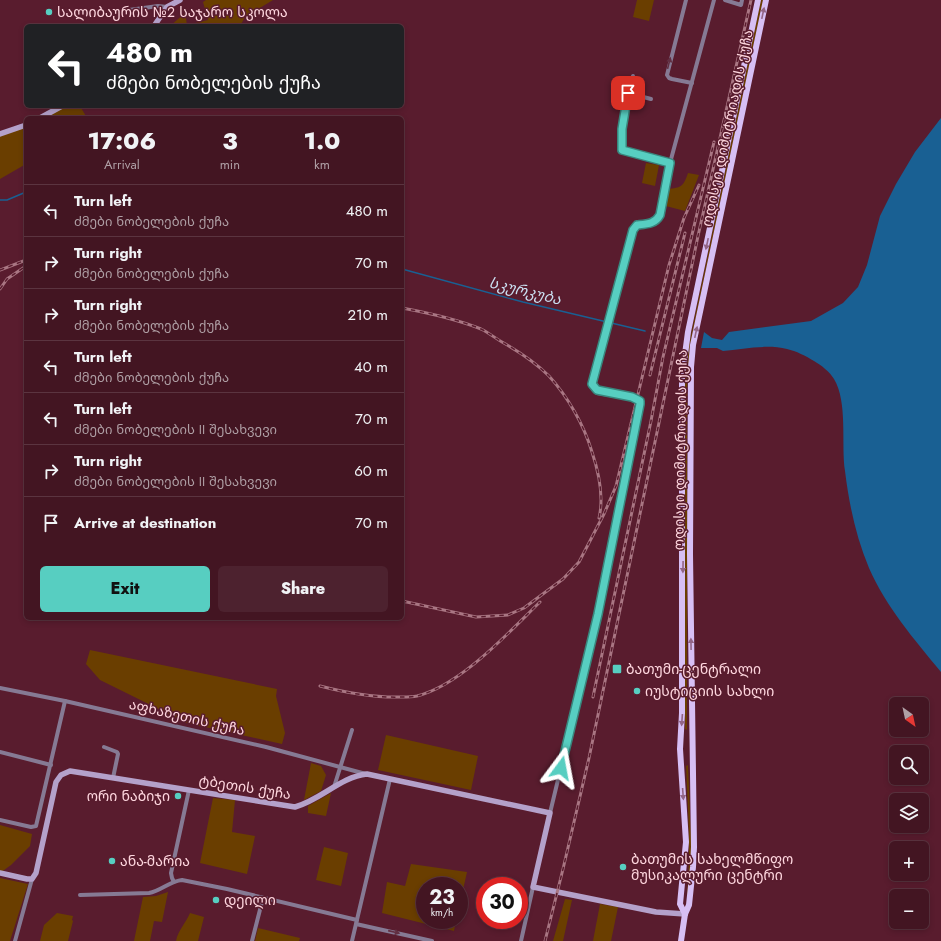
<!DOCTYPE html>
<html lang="en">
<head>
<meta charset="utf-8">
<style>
	body { margin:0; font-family:Jost,"Noto Sans Georgian",sans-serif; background:#4d222f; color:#f1f3f6; height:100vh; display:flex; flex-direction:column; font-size:15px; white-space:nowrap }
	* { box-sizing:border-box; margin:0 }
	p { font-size:13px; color:#af9fa5 }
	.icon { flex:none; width:22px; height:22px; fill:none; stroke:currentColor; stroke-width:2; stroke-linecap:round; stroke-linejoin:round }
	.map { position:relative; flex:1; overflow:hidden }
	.drawer { position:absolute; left:24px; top:116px; width:380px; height:504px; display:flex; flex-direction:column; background:#431522; border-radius:6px; box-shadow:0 2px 6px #0003,0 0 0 1px #5b3440 }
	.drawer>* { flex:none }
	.top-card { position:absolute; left:24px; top:24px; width:380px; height:84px; border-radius:6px; box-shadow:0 2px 6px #0003,0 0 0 1px #5b3440; background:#202124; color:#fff; overflow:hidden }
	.needle { width:26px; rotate:147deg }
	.controls { position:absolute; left:889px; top:697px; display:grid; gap:8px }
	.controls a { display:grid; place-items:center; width:40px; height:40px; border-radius:6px; background:#431522; box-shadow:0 2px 6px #0003,0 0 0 1px #5b3440; font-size:20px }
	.speed { position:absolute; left:416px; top:877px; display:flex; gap:8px; font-size:20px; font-weight:700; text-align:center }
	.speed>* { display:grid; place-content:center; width:52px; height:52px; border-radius:50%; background:#431522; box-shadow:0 2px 6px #0003,0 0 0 1px #5b3440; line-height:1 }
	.speed small { font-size:10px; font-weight:400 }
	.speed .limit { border:6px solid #d22; background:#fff; color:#111 }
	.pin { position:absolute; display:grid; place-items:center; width:34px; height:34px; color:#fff; margin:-17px; border-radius:8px; box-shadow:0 2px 6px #0006 }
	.me { position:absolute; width:44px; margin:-22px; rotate:13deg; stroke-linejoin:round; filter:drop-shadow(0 0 3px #0008) }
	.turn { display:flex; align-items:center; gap:14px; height:84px; padding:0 16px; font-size:18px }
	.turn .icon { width:52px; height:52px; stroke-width:2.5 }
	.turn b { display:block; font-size:28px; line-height:34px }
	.eta { display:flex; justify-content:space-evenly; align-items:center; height:68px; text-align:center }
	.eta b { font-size:24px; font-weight:800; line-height:28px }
	.button { display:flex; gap:8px; margin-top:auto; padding:8px 16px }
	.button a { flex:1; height:46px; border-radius:6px; background:#57cec1; color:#111; font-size:16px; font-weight:800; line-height:46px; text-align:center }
	.button a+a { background:#4d222f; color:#f1f3f6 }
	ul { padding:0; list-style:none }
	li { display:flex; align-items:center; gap:12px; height:52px; padding:0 16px; border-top:1px solid #5b3440 }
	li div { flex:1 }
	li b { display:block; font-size:15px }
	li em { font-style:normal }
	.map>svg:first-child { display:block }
	.green { fill:#6a3e00 }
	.water { fill:#196093 }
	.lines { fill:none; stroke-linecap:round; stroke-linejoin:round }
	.stream { stroke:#196093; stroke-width:1.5 }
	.street { stroke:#867a94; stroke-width:4 }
	.secondary { stroke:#b4a1ca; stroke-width:5.5 }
	.primary { stroke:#d7bff4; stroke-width:6 }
	.rail-casing { stroke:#a97683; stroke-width:3 }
	.rail { stroke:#591c2e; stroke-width:1.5; stroke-dasharray:4.5; stroke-linecap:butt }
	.oneway { fill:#926587 }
	.oneway2 { fill:#622f42 }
	.route-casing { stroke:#39867d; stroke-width:10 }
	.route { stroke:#57cec1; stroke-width:7 }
	.poi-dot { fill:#57cec1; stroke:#591c2e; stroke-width:1.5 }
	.labels { text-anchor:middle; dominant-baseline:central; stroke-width:3; stroke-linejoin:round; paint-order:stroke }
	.poi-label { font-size:14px; fill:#fed6de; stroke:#591c2e; text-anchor:start }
	.street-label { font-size:14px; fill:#fed6de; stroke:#591c2e }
	.water-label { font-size:15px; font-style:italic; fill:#cadef0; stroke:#591c2e }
</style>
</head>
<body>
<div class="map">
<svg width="941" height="941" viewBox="0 0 941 941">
	<rect width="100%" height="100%" fill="#591c2e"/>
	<g class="green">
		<path d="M206,0H273L245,17L240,26H170L185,13L187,25L208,20L203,2Z"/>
		<path d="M637,0H654L649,21L633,17Z"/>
		<path d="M761,0H763L690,345L687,386V730L685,729V385L689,345Z"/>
		<path d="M62,106H80L87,118H40Z"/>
		<path d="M26,125V164L0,179V134Z"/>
		<path d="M646,163L659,165L655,186L642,183Z"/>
		<path d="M688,173L699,175L685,211L662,205L665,189C680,188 683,188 688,173Z"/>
		<path d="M90,650L277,689L276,696L285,733L282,744L187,723L100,680L86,664Z"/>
		<path d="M386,735L478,756L471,790L378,770Z"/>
		<path d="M311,763L321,766L326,775L321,791L304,800Z"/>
		<path d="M688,765L691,838V867L689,895L687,896C691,852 688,810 686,766Z"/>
		<path d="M331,793L326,816L308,813V806Z"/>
		<path d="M213,798L235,800L232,832L255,836L247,874L200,863Z"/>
		<path d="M0,825L32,834L30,846L11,865L0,873Z"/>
		<path d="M324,847L348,853L341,886L316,880Z"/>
		<path d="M411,864L467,872L459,908V886H425V920H456L454,931L382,913L387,882L405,886Z"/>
		<path d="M0,878L28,884L10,941H0Z"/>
		<path d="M168,892L162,922L154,921L150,941H134L143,897L156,896Z"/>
		<path d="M565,899L572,900L563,941H553Z"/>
		<path d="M600,904L618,907L611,941H593Z"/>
		<path d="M57,913L73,916L72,920L73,921L68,941H40L44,925Z"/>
		<path d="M190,913L204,917L198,941H176C178,930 186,923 190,913Z"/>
		<path d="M258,928L300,938L299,941H255Z"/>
	</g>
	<path class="water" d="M941,118V672C914,639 886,607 869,568C856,537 849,504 845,471C841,445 848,402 834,379C830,372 821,365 814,361C806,356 796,351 787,349C767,344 743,349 723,351L717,348H701L704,332L712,338L722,340L729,332L811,321L843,303L858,287L867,265L880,216L896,184L915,152Z"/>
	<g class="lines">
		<g class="stream">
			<path d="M0,200H7L26,192"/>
			<path d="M402,269L523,302L645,331"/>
		</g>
		<g class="street">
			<path d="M686,0L667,75L669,78L672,79L692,83"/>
			<path d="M725,0L741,5L742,0"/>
			<path d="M129,10L158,6L167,7"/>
			<path d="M633,76L622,129V150L670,163"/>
			<path d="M628,93L651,99"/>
			<path d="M0,688L65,701L266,747L366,774"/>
			<path d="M104,747L117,752L118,754L113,778"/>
			<path d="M0,752L51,765"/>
			<path d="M334,787L352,730"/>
			<path d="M550,813L598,614L640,404V401L634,399L597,393L593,389L592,384L633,230L637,225L655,222L660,215L670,163L714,0"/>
			<path d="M0,820L31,827L36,826L65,701"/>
			<path d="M174,882L172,878L171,873L189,790"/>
			<path d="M80,895L149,893C161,891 170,881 182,880L227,889L357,920"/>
			<path d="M356,924L432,941"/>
			<path d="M15,941L32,879"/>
			<path d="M252,941L263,898"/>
			<path d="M352,941L390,779"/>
			<path d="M521,941L533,887"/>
		</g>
		<g class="secondary">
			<path d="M154,26L167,7L180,0"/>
			<path d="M40,118L62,106"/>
			<path d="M0,134L26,125"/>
			<path d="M0,873L27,879H32L36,873L56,782L61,775L70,771L295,807C321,800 340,777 367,774L550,813L533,887L656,912L685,914"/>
		</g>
		<g class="primary">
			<path d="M685,914L680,904L686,842L680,749L682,713V377L688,332L758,0"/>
			<path d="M681,941L685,914L689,905L693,867L694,847L690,554L691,367L693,345L766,0"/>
		</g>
		<g class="rail-casing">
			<g id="rail">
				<path d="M0,270L26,260"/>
				<path d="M0,289L7,279L26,266"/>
				<path d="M402,308C429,313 456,319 481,329C489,333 495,338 502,342C518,351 536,363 549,376C568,397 584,425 592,452C599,473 604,497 599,518"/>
				<path d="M650,375L685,233"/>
				<path d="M402,601L476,617L508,615L524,608L563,579L579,562L604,514L616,486L669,265L684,218L699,185"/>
				<path d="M320,686C347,693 374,698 402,697C407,697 412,697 417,696C461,685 508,633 540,602"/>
				<path d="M593,697L651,421L663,357L714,142"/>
				<path d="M545,941L563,869L589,758L698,236L751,0"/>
			</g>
		</g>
		<use href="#rail" class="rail"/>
	</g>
	<defs><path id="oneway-solid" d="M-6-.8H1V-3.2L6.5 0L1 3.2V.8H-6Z"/></defs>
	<g class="oneway">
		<use href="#oneway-solid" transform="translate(763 13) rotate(-78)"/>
		<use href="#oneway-solid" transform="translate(707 244) rotate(102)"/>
		<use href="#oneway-solid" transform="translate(696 332) rotate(-78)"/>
		<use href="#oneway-solid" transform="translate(683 567) rotate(91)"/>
		<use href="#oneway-solid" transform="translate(691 644) rotate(-91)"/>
		<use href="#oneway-solid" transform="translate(682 720) rotate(94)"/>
		<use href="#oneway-solid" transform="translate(683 794) rotate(86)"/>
	</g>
	<g class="oneway2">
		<use href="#oneway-solid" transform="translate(669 63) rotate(-76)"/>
		<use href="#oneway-solid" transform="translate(394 932) rotate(13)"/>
	</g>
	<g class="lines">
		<g class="route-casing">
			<path id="route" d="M561,768L598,614L640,404V401L632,397L597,390L592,384L633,230L637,225C647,224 655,224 660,215L670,163L622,150V129L628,93"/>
		</g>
		<use href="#route" class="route"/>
	</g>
	<g class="poi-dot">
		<circle cx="49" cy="12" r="4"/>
		<rect x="612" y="664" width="10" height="10" rx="2"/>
		<circle cx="637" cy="691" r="4"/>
		<circle cx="178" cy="796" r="4"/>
		<circle cx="112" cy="861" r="4"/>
		<circle cx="623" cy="867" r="4"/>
		<circle cx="216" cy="900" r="4"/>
	</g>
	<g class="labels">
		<g class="poi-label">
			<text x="57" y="12">სალიბაურის №2 საჯარო სკოლა</text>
			<text x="626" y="669">ბათუმი-ცენტრალი</text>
			<text x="645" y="691">იუსტიციის სახლი</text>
			<text x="170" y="796" text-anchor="end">ორი ნაბიჯი</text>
			<text x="631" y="859">ბათუმის სახელმწიფო<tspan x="631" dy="16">მუსიკალური ცენტრი</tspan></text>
			<text x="120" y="861">ანა-მარია</text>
			<text x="224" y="900">დეილი</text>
		</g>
		<g class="street-label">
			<text transform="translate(727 128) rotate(-78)">ოდისეი დიმიტრიადის ქუჩა</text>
			<text transform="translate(680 450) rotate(-89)">ოდისეი დიმიტრიადის ქუჩა</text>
			<text transform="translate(187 717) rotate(13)">აფხაზეთის ქუჩა</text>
			<text transform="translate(245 787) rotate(9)">ტბეთის ქუჩა</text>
		</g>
		<g class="water-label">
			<text transform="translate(525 291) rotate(14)">სკურკუბა</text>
		</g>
	</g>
</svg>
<div class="controls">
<a><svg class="needle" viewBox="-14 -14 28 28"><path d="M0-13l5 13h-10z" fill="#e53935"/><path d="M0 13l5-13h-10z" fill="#af9fa5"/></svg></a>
<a><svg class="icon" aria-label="search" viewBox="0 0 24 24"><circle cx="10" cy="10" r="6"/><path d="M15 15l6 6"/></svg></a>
<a><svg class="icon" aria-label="layers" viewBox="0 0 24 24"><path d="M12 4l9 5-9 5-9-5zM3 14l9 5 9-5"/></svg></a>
<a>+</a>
<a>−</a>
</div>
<div class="speed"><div>23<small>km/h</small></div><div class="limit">30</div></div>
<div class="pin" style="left:628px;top:93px;background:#d93025"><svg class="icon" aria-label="arrive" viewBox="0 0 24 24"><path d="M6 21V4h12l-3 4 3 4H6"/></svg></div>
<svg class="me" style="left:561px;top:768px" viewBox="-20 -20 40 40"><path d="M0-17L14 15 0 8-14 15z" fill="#57cec1" stroke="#fff" stroke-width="4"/></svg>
<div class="top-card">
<div class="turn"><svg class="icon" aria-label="left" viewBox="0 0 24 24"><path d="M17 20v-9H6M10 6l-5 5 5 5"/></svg><div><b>480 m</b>ძმები ნობელების ქუჩა</div></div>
</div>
<section class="drawer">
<div class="eta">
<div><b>17:06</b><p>Arrival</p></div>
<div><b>3</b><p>min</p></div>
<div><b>1.0</b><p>km</p></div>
</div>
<ul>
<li><svg class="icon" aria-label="left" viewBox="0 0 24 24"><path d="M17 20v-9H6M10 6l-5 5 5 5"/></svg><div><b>Turn left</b><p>ძმები ნობელების ქუჩა</p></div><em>480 m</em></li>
<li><svg class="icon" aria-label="right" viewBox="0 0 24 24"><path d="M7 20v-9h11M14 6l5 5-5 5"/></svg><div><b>Turn right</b><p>ძმები ნობელების ქუჩა</p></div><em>70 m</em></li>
<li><svg class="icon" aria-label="right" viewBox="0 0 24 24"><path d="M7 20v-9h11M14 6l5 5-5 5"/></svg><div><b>Turn right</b><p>ძმები ნობელების ქუჩა</p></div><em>210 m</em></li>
<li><svg class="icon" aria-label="left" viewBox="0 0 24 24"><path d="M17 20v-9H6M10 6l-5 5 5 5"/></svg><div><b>Turn left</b><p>ძმები ნობელების ქუჩა</p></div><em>40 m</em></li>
<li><svg class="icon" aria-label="left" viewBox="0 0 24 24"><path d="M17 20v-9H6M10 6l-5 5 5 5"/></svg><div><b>Turn left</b><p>ძმები ნობელების II შესახვევი</p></div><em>70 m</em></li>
<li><svg class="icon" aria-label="right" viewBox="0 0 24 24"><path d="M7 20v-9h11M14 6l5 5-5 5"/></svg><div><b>Turn right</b><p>ძმები ნობელების II შესახვევი</p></div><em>60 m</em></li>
<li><svg class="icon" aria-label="arrive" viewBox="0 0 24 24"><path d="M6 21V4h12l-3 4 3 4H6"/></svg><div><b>Arrive at destination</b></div><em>70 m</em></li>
</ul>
<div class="button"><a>Exit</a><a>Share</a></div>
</section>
</div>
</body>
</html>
